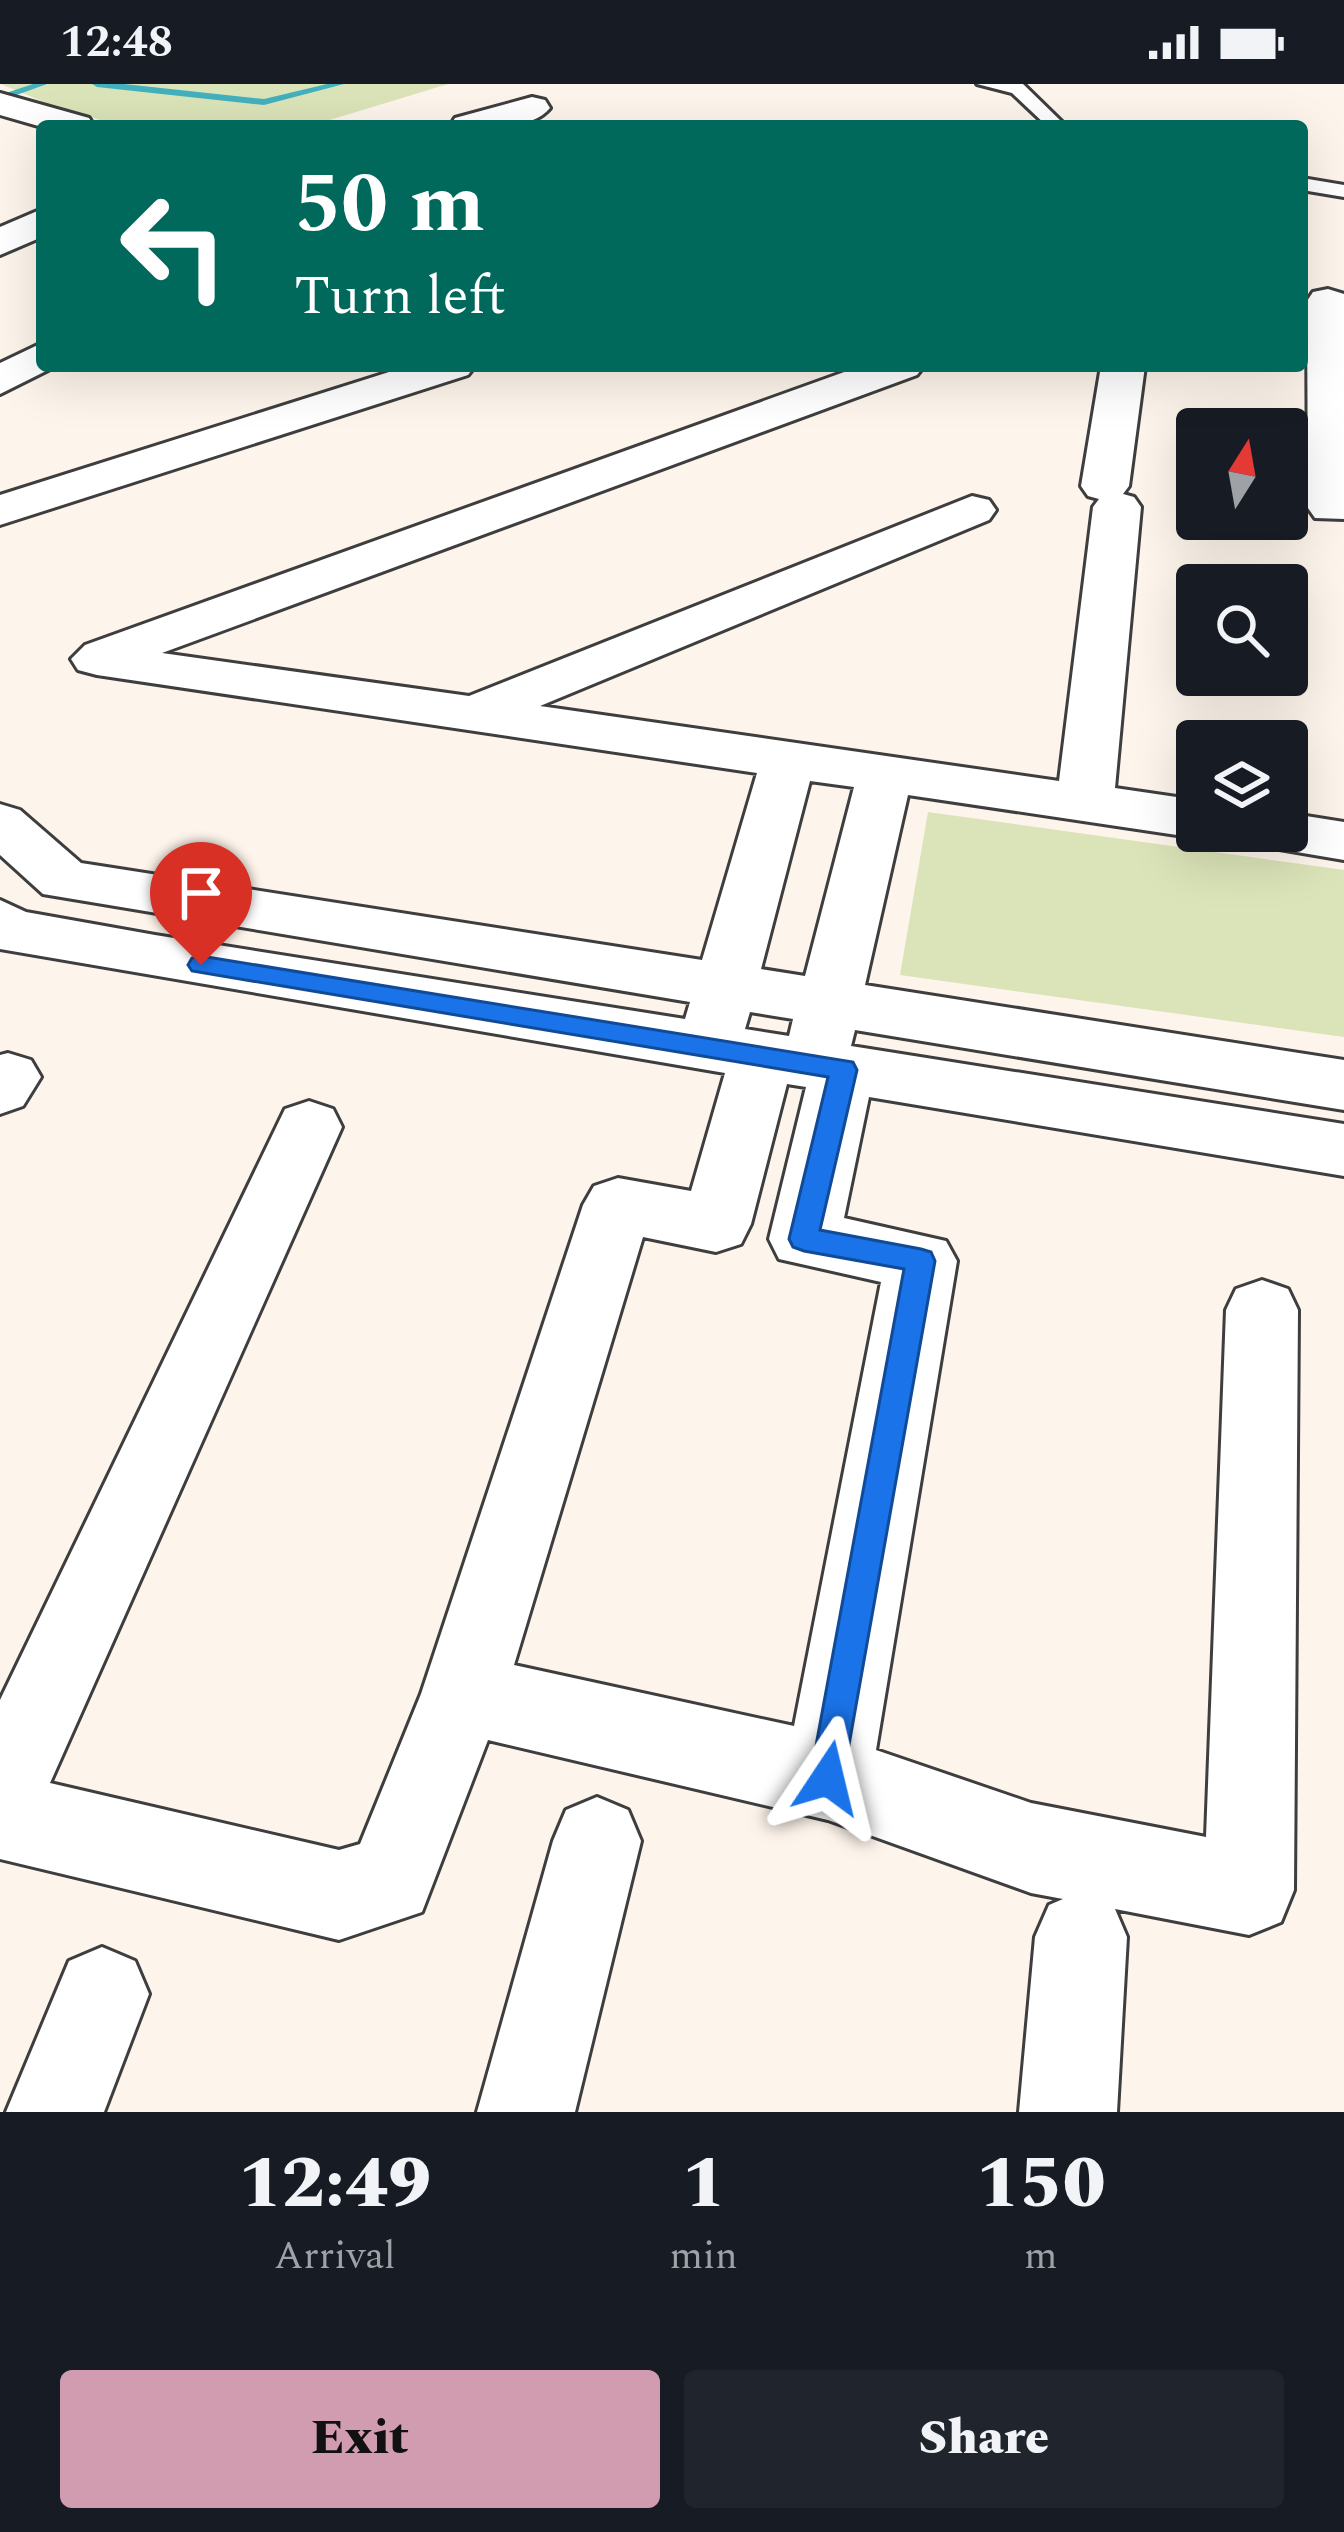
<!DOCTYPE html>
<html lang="en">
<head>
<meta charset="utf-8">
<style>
	body { margin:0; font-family:Spectral,serif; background:#20242c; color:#f1f3f6; height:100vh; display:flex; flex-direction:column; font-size:45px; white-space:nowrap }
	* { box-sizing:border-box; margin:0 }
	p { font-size:39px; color:#9ea1a6 }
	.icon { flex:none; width:66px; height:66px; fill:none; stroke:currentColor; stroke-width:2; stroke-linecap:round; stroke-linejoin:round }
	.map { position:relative; height:2028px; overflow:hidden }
	.side { display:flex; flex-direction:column; background:#171b24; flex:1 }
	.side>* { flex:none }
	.guide { position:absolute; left:36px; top:36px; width:1272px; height:252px; border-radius:12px; box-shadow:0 12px 48px #0002; background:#00695c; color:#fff; overflow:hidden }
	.needle { width:78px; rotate:11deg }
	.buttons { position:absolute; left:1176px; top:324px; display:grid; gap:24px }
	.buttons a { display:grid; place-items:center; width:132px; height:132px; border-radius:12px; background:#171b24; box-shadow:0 12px 48px #0002; font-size:60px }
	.pin { position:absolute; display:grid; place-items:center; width:102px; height:102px; color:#fff; margin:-123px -51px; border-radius:50% 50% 50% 0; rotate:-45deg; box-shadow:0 0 12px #0007 }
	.pin .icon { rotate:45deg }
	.me { position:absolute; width:132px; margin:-66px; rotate:10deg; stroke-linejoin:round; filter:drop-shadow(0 0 9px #0008) }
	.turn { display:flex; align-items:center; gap:42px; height:252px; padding:0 60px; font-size:54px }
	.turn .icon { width:156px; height:156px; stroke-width:2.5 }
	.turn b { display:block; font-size:84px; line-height:102px }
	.eta { display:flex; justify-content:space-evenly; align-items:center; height:204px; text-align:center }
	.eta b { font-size:72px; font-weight:800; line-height:84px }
	.cta { display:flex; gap:24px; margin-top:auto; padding:24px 60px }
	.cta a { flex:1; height:138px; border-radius:12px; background:#d29cb0; color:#111; font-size:48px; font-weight:800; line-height:138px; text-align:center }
	.cta a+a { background:#20242c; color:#f1f3f6 }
	.status { display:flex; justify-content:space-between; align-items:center; height:84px; padding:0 60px; background:#171b24; direction:ltr }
	.status svg { height:33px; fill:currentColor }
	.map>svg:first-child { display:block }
	.green { fill:#dbe3b8 }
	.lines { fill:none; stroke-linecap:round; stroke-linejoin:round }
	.stream { fill:#43b0be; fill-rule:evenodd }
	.lane-casing { stroke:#3e3e3e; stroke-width:6 }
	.street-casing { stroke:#3e3e3e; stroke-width:6 }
	.lane { fill:#fff; fill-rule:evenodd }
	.street { fill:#fff; fill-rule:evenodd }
	.route { fill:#1a73e8; stroke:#114b97; stroke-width:3 }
</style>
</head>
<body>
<div class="status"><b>12:48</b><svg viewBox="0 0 49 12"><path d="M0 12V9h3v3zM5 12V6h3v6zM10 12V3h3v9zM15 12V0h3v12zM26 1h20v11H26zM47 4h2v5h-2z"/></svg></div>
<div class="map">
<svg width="1344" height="2028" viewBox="0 0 1344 2028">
	<rect width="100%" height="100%" fill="#fdf4eb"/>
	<g class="green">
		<path d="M1,0H448L310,42H122L58,24Z"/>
		<path d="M928,728L1344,786V953L900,891Z"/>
	</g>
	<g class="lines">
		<g class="stream">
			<path d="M33,0H47L0,17V11Z"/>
			<path d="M92,0H124L264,15L327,0H344L264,21L97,3Z"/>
		</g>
		<g class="lane-casing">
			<g id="lane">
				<path d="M977,0H1023L1066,42H1047L1012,9Z"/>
				<path d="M1302,94L1344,101V113L1302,106Z"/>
			</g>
		</g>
		<g class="street-casing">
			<g id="street">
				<path d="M0,9L89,34L94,42L42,43L0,31Z"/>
				<path d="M532,13L545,16L550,24C529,49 480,42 450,42L455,34Z"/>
				<path d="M42,125V153L0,171V143Z"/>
				<path d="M1328,205L1344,210V435L1315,434L1308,424L1307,217L1313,208Z"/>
				<path d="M42,259V282H56L0,310V279Z"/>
				<path d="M408,282H475L468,291L0,441V411Z"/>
				<path d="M861,282H924L917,291L162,569L469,612L972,412L989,416L996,426L989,436L540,622L1059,697L1093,423L1099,415L1088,412L1081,402L1101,282H1145L1129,402L1123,410L1134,413L1141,423L1115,704L1197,716V747H1218L1197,754L908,711L865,901L1344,976V1026L855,946L851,962L1344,1040V1092L869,1013L844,1134L946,1157L957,1177L876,1666L1031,1719L1206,1753L1226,1226L1236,1205L1262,1196L1288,1205L1298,1226L1294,1806L1281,1838L1249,1851L1115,1825L1127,1853L1117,2028H1019L1035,1853L1049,1821L1063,1815L1031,1809L828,1736L488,1656L422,1828L339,1856L0,1775V1616L285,1025L309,1017L333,1025L342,1043L50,1699L339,1766L360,1760L421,1610L583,1121L594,1102L618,1094L691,1107L725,989L0,865V816L26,828L155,851L685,935L690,918L43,810L0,771V720L20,726L81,779L702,876L757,689L97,591L78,586L71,575L85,561ZM810,697L854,703L805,892L761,885ZM750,928L793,935L789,952L745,945ZM787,1000L806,1003L769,1155L779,1175L881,1198L794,1642L514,1581L643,1153L716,1168L741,1160L751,1140Z"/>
				<path d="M1287,729L1344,738V776L1256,761L1247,747H1287Z"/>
				<path d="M8,969L31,976L41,993L23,1022L0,1030V971Z"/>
				<path d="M597,1713L628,1726L641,1757L575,2028H477L553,1757L566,1726Z"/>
				<path d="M102,1863L135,1877L149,1910L104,2028H6L69,1877Z"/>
			</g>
		</g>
		<use href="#lane" class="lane"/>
		<use href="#street" class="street"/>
	</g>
	<path class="route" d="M201,872L853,978L857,986L820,1146L921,1165L931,1168L935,1177L841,1706L828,1711L816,1706L810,1694L904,1185L804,1167L793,1163L789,1155L828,993L192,887L188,881L192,874Z"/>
</svg>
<div class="buttons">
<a><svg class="needle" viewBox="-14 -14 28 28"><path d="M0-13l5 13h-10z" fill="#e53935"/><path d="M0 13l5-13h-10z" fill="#9ea1a6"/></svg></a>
<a><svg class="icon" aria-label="search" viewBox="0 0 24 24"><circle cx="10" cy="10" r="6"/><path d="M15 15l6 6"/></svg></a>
<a><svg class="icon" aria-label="layers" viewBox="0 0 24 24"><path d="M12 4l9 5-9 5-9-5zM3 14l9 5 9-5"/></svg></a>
</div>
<div class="pin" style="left:201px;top:881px;background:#d93025"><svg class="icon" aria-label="arrive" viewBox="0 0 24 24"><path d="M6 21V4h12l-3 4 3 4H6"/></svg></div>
<svg class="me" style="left:828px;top:1694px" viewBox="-20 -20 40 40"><path d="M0-17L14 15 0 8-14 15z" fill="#1a73e8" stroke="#fff" stroke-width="4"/></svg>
<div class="guide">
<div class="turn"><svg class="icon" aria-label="left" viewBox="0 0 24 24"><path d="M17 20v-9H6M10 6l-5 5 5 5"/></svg><div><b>50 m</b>Turn left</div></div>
</div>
</div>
<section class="side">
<div class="eta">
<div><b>12:49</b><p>Arrival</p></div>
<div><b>1</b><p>min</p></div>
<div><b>150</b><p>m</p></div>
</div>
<div class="cta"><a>Exit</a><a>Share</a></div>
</section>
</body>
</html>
